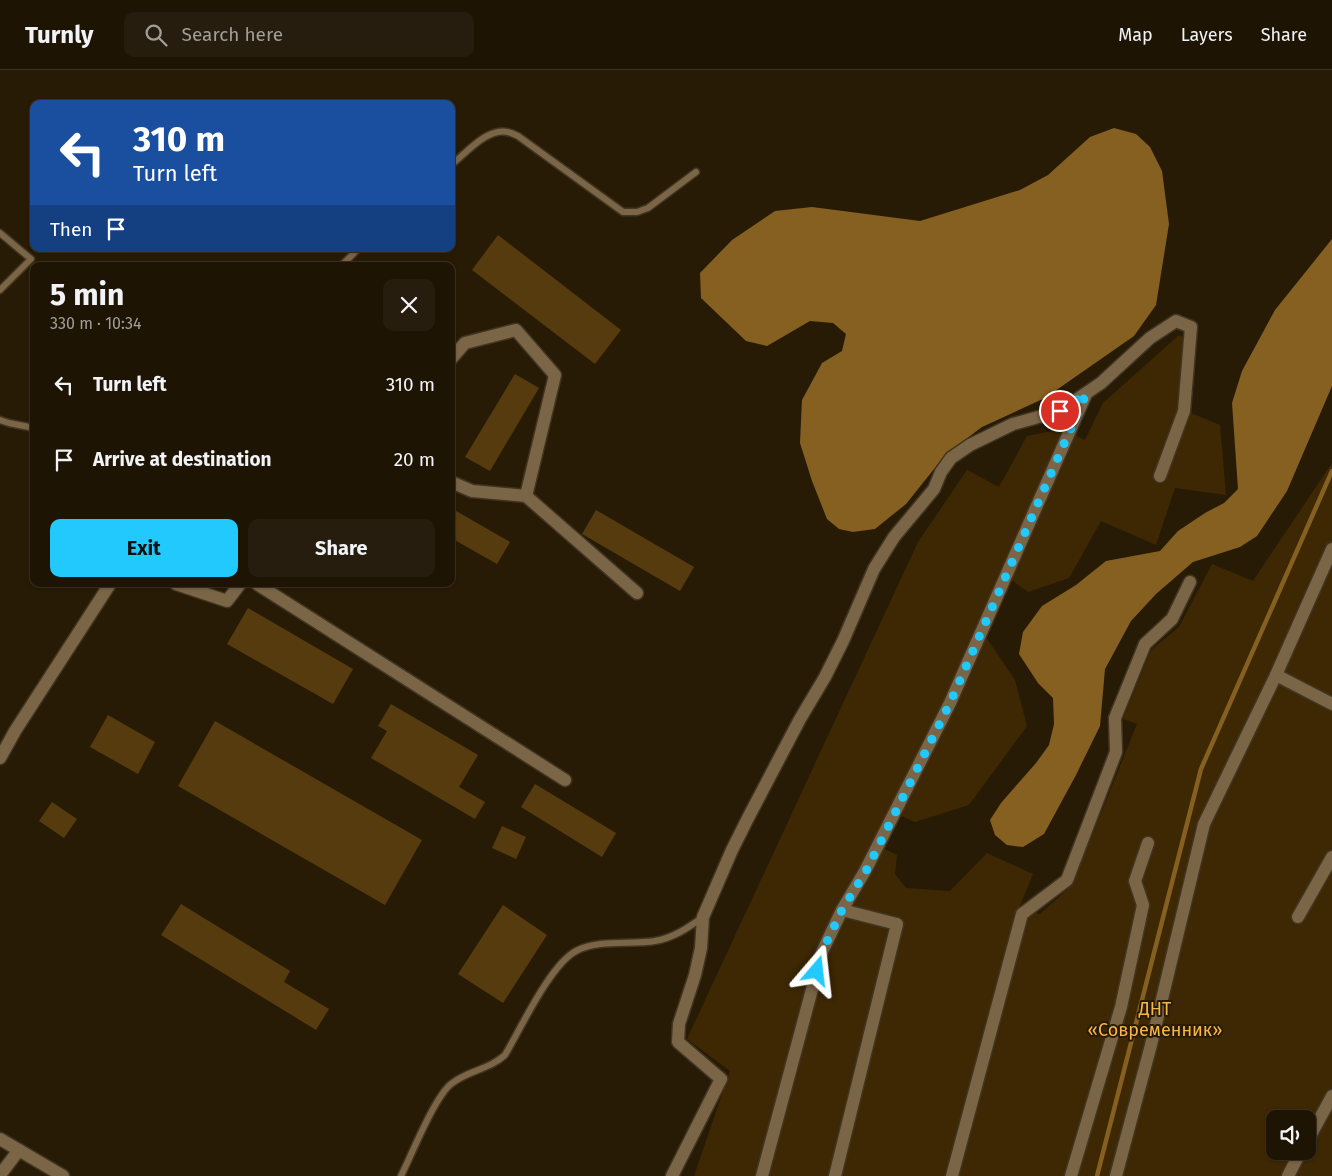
<!DOCTYPE html>
<html lang="en">
<head>
<meta charset="utf-8">
<style>
	body { margin:0; font-family:"Fira Sans",sans-serif; background:#261d0e; color:#f1f3f6; height:100vh; display:flex; flex-direction:column; font-size:19px; white-space:nowrap }
	* { box-sizing:border-box; margin:0 }
	p { font-size:16px; color:#a19e9a }
	.icon { flex:none; width:28px; height:28px; fill:none; stroke:currentColor; stroke-width:2; stroke-linecap:round; stroke-linejoin:round }
	.map { position:relative; flex:1; overflow:hidden }
	.side { position:absolute; left:30px; top:192px; width:425px; height:325px; display:flex; flex-direction:column; background:#1e1404; border-radius:10px; box-shadow:0 1px 4px #0004,0 0 0 1px #3c3326 }
	.side>* { flex:none }
	.top-card { position:absolute; left:30px; top:30px; width:425px; height:152px; border-radius:10px; box-shadow:0 1px 4px #0004,0 0 0 1px #3c3326; background:#1a4fa0; color:#fff; overflow:hidden }
	.controls { position:absolute; left:1266px; top:1040px; display:grid; gap:10px }
	.controls a { display:grid; place-items:center; width:50px; height:50px; border-radius:10px; background:#1e1404; box-shadow:0 1px 4px #0004,0 0 0 1px #3c3326; font-size:25px }
	.pin { position:absolute; display:grid; place-items:center; width:42px; height:42px; color:#fff; margin:-21px; border:2px solid #fff; border-radius:50%; box-shadow:0 1px 5px #0007 }
	.me { position:absolute; width:55px; margin:-28px; rotate:17deg; stroke-linejoin:round; filter:drop-shadow(0 0 4px #0008) }
	.turn { display:flex; align-items:center; gap:18px; height:105px; padding:0 20px; font-size:22px }
	.turn .icon { width:65px; height:65px; stroke-width:2.5 }
	.turn b { display:block; font-size:35px; line-height:42px }
	.then { display:flex; align-items:center; height:48px; padding:0 20px; background:#0003; gap:10px; font-size:19px }
	.round { display:grid; place-items:center; flex:none; width:52px; height:52px; border-radius:10px; background:#261d0e }
	.headline { display:flex; align-items:center; justify-content:space-between; height:85px; padding:0 20px }
	h1 { font-size:30px; font-weight:700; line-height:38px }
	.primary-button { display:flex; gap:10px; margin-top:auto; padding:10px 20px }
	.primary-button a { flex:1; height:58px; border-radius:10px; background:#21c9fd; color:#111; font-size:20px; font-weight:700; line-height:58px; text-align:center }
	.primary-button a+a { background:#261d0e; color:#f1f3f6 }
	ul { padding:0; list-style:none }
	li { display:flex; align-items:center; gap:15px; height:75px; padding:0 20px }
	li div { flex:1 }
	li b { display:block; font-size:19px }
	li em { font-style:normal }
	header { display:flex; align-items:center; gap:30px; box-sizing:border-box; height:70px; padding:0 25px; background:#1e1404; border-bottom:1px solid #3c3326 }
	header strong { font-size:24px }
	nav { display:flex; gap:28px; margin-inline-start:auto; font-size:18px }
	.search { width:350px; height:45px; background:#261d0e; display:flex; align-items:center; gap:12px; box-sizing:border-box; padding:0 18px; border-radius:10px; color:#a19e9a; font-size:19px }
	.map>svg:first-child { display:block }
	.green { fill:#3e2803; fill-rule:evenodd }
	.water { fill:#866021 }
	.lines { fill:none; stroke-linecap:round; stroke-linejoin:round }
	.stream { stroke:#866021; stroke-width:4.5 }
	.building { fill:#563b0f }
	.service-casing { stroke:#413521; stroke-width:9 }
	.minor-casing { stroke:#413521; stroke-width:15 }
	.tertiary-casing { stroke:#413521; stroke-width:15 }
	.service { stroke:#7b6547; stroke-width:6 }
	.minor { stroke:#7b6547; stroke-width:12 }
	.tertiary { stroke:#7b6547; stroke-width:12 }
	.route { stroke:#21c9fd; stroke-width:9; stroke-dasharray:0 16.2 }
	.labels { text-anchor:middle; dominant-baseline:central; stroke-width:4; stroke-linejoin:round; paint-order:stroke }
	.park-label { font-size:18px; fill:#f9b546; stroke:#281b06 }
</style>
</head>
<body>
<header>
<strong>Turnly</strong>
<div class="search"><svg class="icon" aria-label="search" viewBox="0 0 24 24"><circle cx="10" cy="10" r="6"/><path d="M15 15l6 6"/></svg>Search here</div>
<nav><a>Map</a><a>Layers</a><a>Share</a></nav>
</header>
<div class="map">
<svg width="1332" height="1106" viewBox="0 0 1332 1106">
	<rect width="100%" height="100%" fill="#281b06"/>
	<path class="green" d="M1179,265L1194,272L1191,343L1220,355L1226,425L1175,418L1156,475L1101,451L1069,508L1028,522L1009,508L983,563L1015,610L1027,656L969,735L915,752L892,742L874,774L897,785L895,804L906,818L950,821L987,783L1033,804L1019,838L1040,844L1072,815L1137,654L1123,649L1151,580L1179,557L1212,494L1253,511L1332,393V1106H694L730,1001L687,969L918,472L967,400L999,417L1027,366L1062,359L1085,370L1103,333ZM1275,1049H1308V1081H1275Z"/>
	<g class="water">
		<path d="M1114,58L1136,64L1150,77L1162,101L1169,154L1156,235L1134,266L1045,328L982,357L946,384L906,434L875,459L853,462L839,459L827,449L812,411L800,373L802,330L822,293L842,281L846,264L833,253L810,251L767,276L746,271L701,228L700,203L732,170L775,141L812,137L920,151L1020,120L1048,105L1090,67Z"/>
		<path d="M1332,169V316L1287,421L1257,466L1240,477L1193,492L1156,524L1131,551L1105,599L1100,656L1076,705L1044,764L1023,777L1007,775L995,765L990,750L1001,733L1036,693L1049,675L1054,654L1053,628L1038,613L1019,584L1023,562L1042,536L1076,515L1106,491L1160,481L1178,461L1205,443L1224,433L1238,419L1232,333L1242,301L1275,240Z"/>
	</g>
	<g class="lines">
		<path class="stream" d="M1097,1106L1201,699L1332,401"/>
	</g>
	<g class="building">
		<path d="M498,165L621,260L595,294L472,200Z"/>
		<path d="M515,304L539,318L490,401L465,387Z"/>
		<path d="M451,438L510,472L497,494L451,468Z"/>
		<path d="M596,440L694,497L680,521L582,464Z"/>
		<path d="M248,538L353,599L333,634L227,574Z"/>
		<path d="M391,634L478,685L459,717L485,732L475,749L371,688L387,661L378,656Z"/>
		<path d="M108,645L155,672L138,704L90,677Z"/>
		<path d="M215,651L422,770L385,835L178,716Z"/>
		<path d="M535,714L616,763L602,787L521,737Z"/>
		<path d="M52,732L77,749L64,768L39,751Z"/>
		<path d="M502,756L526,767L516,789L492,778Z"/>
		<path d="M181,834L290,901L284,912L329,939L316,960L161,865Z"/>
		<path d="M503,835L547,865L503,933L458,904Z"/>
	</g>
	<g class="lines">
		<g class="service-casing">
			<g id="service">
				<path d="M451,95C465,84 481,65 498,62C505,60 512,63 518,66L623,142H637L648,138L696,102"/>
				<path d="M0,163L31,189L0,220"/>
				<path d="M341,196L358,179"/>
				<path d="M0,350L9,353L34,358"/>
				<path d="M401,1106C412,1084 434,1028 451,1014C468,1000 489,1000 505,985C521,958 550,895 576,881C599,869 630,875 655,871C673,868 688,858 703,847"/>
			</g>
		</g>
		<g class="minor-casing">
			<g id="minor">
				<path d="M451,289L465,273L516,260L555,305L526,426"/>
				<path d="M451,412L472,421L526,426L637,523"/>
				<path d="M176,514L227,531L240,514"/>
				<path d="M257,514L565,710"/>
				<path d="M1276,605L1332,634"/>
				<path d="M0,688L15,661L110,514"/>
				<path d="M1298,847L1332,787"/>
				<path d="M1308,1070L1332,1026"/>
				<path d="M0,1105L19,1080"/>
				<path d="M672,1106L721,1009L678,972L679,954L695,905L701,878L703,847L732,780L748,748L800,649L825,607L843,571L874,499L894,467L934,419L941,402L951,388L970,375L1013,354L1060,341L1101,313L1150,268L1176,251L1191,257L1184,341L1160,406"/>
				<path d="M762,1106L822,882L842,840L865,801L950,633L1086,324"/>
				<path d="M835,1106L897,854L842,840"/>
				<path d="M952,1106L1022,844L1067,810L1116,682L1115,648L1145,574L1172,549L1190,512"/>
				<path d="M1071,1106L1121,937L1143,835L1135,811L1148,773"/>
				<path d="M1116,1106L1151,975L1204,754L1276,605L1332,479"/>
				<path d="M1288,1106L1301,1081"/>
			</g>
		</g>
		<g class="tertiary-casing">
			<path id="tertiary" d="M0,1069L63,1106"/>
		</g>
		<use href="#service" class="service"/>
		<use href="#minor" class="minor"/>
		<use href="#tertiary" class="tertiary"/>
	</g>
	<g class="lines">
		<path class="route" d="M817,901L822,882L842,840L866,801L950,633L1086,324L1060,341"/>
	</g>
	<g class="labels">
		<g class="park-label">
			<text x="1155" y="939">ДНТ<tspan x="1155" dy="21">«Современник»</tspan></text>
		</g>
	</g>
</svg>
<div class="controls">
<a><svg class="icon" aria-label="sound" viewBox="0 0 24 24"><path d="M4 9h4l5-4v14l-5-4H4zM17 9q2 3 0 6"/></svg></a>
</div>
<div class="pin" style="left:1060px;top:341px;background:#d93025"><svg class="icon" aria-label="arrive" viewBox="0 0 24 24"><path d="M6 21V4h12l-3 4 3 4H6"/></svg></div>
<svg class="me" style="left:817px;top:901px" viewBox="-20 -20 40 40"><path d="M0-17L14 15 0 8-14 15z" fill="#21c9fd" stroke="#fff" stroke-width="4"/></svg>
<div class="top-card">
<div class="turn"><svg class="icon" aria-label="left" viewBox="0 0 24 24"><path d="M17 20v-9H6M10 6l-5 5 5 5"/></svg><div><b>310 m</b>Turn left</div></div>
<div class="then">Then<svg class="icon" aria-label="arrive" viewBox="0 0 24 24"><path d="M6 21V4h12l-3 4 3 4H6"/></svg></div>
</div>
<section class="side">
<div class="headline"><div><h1>5 min</h1><p>330 m · 10:34</p></div><a class="round"><svg class="icon" aria-label="close" viewBox="0 0 24 24"><path d="M6 6l12 12M18 6L6 18"/></svg></a></div>
<ul>
<li><svg class="icon" aria-label="left" viewBox="0 0 24 24"><path d="M17 20v-9H6M10 6l-5 5 5 5"/></svg><div><b>Turn left</b></div><em>310 m</em></li>
<li><svg class="icon" aria-label="arrive" viewBox="0 0 24 24"><path d="M6 21V4h12l-3 4 3 4H6"/></svg><div><b>Arrive at destination</b></div><em>20 m</em></li>
</ul>
<div class="primary-button"><a>Exit</a><a>Share</a></div>
</section>
</div>
</body>
</html>
